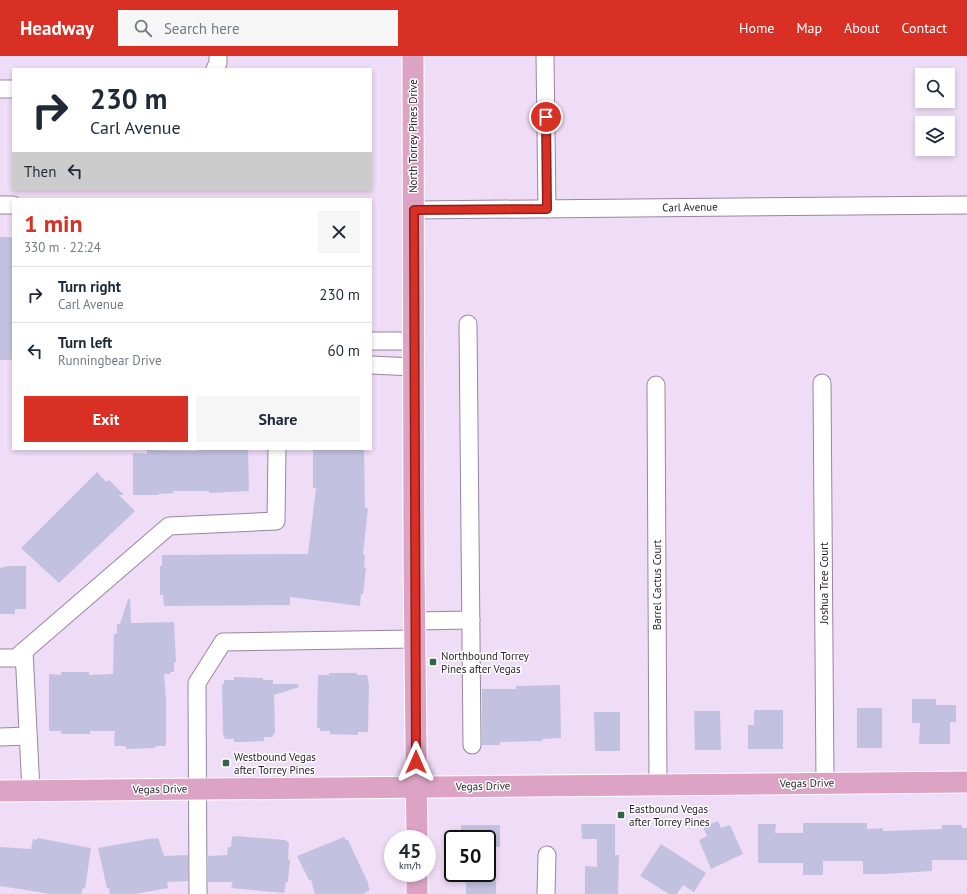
<!DOCTYPE html>
<html lang="en">
<head>
<meta charset="utf-8">
<style>
	body { margin:0; font-family:"PT Sans",sans-serif; background:#f6f6f7; color:#1f2937; height:100vh; display:flex; flex-direction:column; font-size:15px; white-space:nowrap }
	* { box-sizing:border-box; margin:0 }
	p { font-size:13px; color:#747a83 }
	.icon { flex:none; width:22px; height:22px; fill:none; stroke:currentColor; stroke-width:2; stroke-linecap:round; stroke-linejoin:round }
	.map { position:relative; flex:1; overflow:hidden }
	.side { position:absolute; left:12px; top:142px; width:360px; height:252px; display:flex; flex-direction:column; background:#fff; border-radius:0px; box-shadow:0 2px 6px #0003 }
	.side>* { flex:none }
	.banner { position:absolute; left:12px; top:12px; width:360px; height:122px; border-radius:0px; box-shadow:0 2px 6px #0003; background:#fff; color:#1f2937; overflow:hidden }
	.buttons { position:absolute; left:915px; top:12px; display:grid; gap:8px }
	.buttons a { display:grid; place-items:center; width:40px; height:40px; border-radius:0px; background:#fff; box-shadow:0 2px 6px #0003; font-size:20px }
	.speed { position:absolute; left:384px; top:774px; display:flex; gap:8px; font-size:20px; font-weight:700; text-align:center }
	.speed>* { display:grid; place-content:center; width:52px; height:52px; border-radius:50%; background:#fff; box-shadow:0 2px 6px #0003; line-height:1 }
	.speed small { font-size:10px; font-weight:400 }
	.speed .limit { border:2px solid #111; border-radius:6px; background:#fff; color:#111 }
	.pin { position:absolute; display:grid; place-items:center; width:34px; height:34px; color:#fff; margin:-17px; border:2px solid #fff; border-radius:50%; box-shadow:0 1px 4px #0007 }
	.me { position:absolute; width:44px; margin:-22px; rotate:0deg; stroke-linejoin:round; filter:drop-shadow(0 0 3px #0008) }
	.turn { display:flex; align-items:center; gap:14px; height:84px; padding:0 12px; font-size:18px }
	.turn .icon { width:52px; height:52px; stroke-width:2.5 }
	.turn b { display:block; font-size:28px; line-height:34px }
	.then { display:flex; align-items:center; height:38px; padding:0 12px; background:#0003; gap:8px; font-size:15px }
	.round { display:grid; place-items:center; flex:none; width:42px; height:42px; border-radius:0px; background:#f6f6f7 }
	.headline { display:flex; align-items:center; justify-content:space-between; height:68px; padding:0 12px }
	h1 { font-size:24px; font-weight:600; line-height:30px; color:#d93025 }
	.action { display:flex; gap:8px; margin-top:auto; padding:8px 12px }
	.action a { flex:1; height:46px; border-radius:0px; background:#d93025; color:#fff; font-size:16px; font-weight:600; line-height:46px; text-align:center }
	.action a+a { background:#f6f6f7; color:#1f2937 }
	ul { padding:0; list-style:none }
	li { display:flex; align-items:center; gap:12px; height:56px; padding:0 12px; border-top:1px solid #e0e1e3 }
	li div { flex:1 }
	li b { display:block; font-size:15px }
	li em { font-style:normal }
	header { display:flex; align-items:center; gap:24px; box-sizing:border-box; height:56px; padding:0 20px; background:#d93025; color:#fff }
	header strong { font-size:19px }
	nav { display:flex; gap:22px; margin-inline-start:auto; font-size:14px }
	.search { width:280px; height:36px; background:#f6f6f7; display:flex; align-items:center; gap:10px; box-sizing:border-box; padding:0 14px; border-radius:0px; color:#747a83; font-size:15px }
	.map>svg:first-child { display:block }
	.building { fill:#c2c2e0 }
	.lines { fill:none; stroke-linecap:round; stroke-linejoin:round }
	.minor-casing { stroke:#98869f; stroke-width:19 }
	.major-casing { stroke:#fff; stroke-width:23 }
	.minor { stroke:#fff; stroke-width:17 }
	.major { stroke:#dda3c4; stroke-width:21 }
	.route-casing { stroke:#8d1f18; stroke-width:10 }
	.route { stroke:#d93025; stroke-width:7 }
	.poi-dot { fill:#30654a; stroke:#fff; stroke-width:1.5 }
	.labels { text-anchor:middle; dominant-baseline:central; stroke-width:3; stroke-linejoin:round; paint-order:stroke }
	.street-label { font-size:11px; fill:#251e28; stroke:#fff }
	.poi-label { font-size:11px; fill:#251e28; stroke:#fff; text-anchor:start }
</style>
</head>
<body>
<header>
<strong>Headway</strong>
<div class="search"><svg class="icon" aria-label="search" viewBox="0 0 24 24"><circle cx="10" cy="10" r="6"/><path d="M15 15l6 6"/></svg>Search here</div>
<nav><a>Home</a><a>Map</a><a>About</a><a>Contact</a></nav>
</header>
<div class="map">
<svg width="967" height="838" viewBox="0 0 967 838">
	<rect width="100%" height="100%" fill="#efdcf7"/>
	<g class="building">
		<rect x="0" y="181" width="13" height="123"/>
		<path d="M197,393H248L249,435L209,437V435H173L174,437L158,438V439H133V397L147,398V394L197,395Z"/>
		<path d="M313,393H364L365,452H368L363,498L365,499L364,511L366,512L363,538H361L360,550L290,541V549L164,550L163,539H160V510H162V499L308,498L316,432H313Z"/>
		<path d="M97,416L106,426L109,424L124,439H119L135,455L59,527L21,492Z"/>
		<path d="M9,510H26V553H15V558H0V512Z"/>
		<path d="M128,543H130L131,567L174,566L176,606H174V616H170V618H164L166,643V690H156L155,692L126,693V690H114L115,675H90V678H61V675H49V618L61,619V616H89V619L113,618L114,578H117V568H120Z"/>
		<path d="M329,617H357V619H367L369,629L368,676H358V679L330,678V675H320V672H317L318,619H329Z"/>
		<path d="M234,621L263,622V624H273V628H298L299,631L274,639L275,678H273V681H264V685L247,686H234V683H225L223,678L222,628L224,629V624H234Z"/>
		<path d="M560,629L561,682L542,683V685L500,686V689H482V633H516V630Z"/>
		<path d="M912,643H936V649H956V666H950V688H919L920,667H912Z"/>
		<rect x="857" y="652" width="25" height="40"/>
		<path d="M754,654H783V693H748V669H754Z"/>
		<path d="M694,655H720L721,694H695Z"/>
		<path d="M594,656H620V695H595Z"/>
		<path d="M718,765L721,772L730,769L743,798L711,813L699,784L707,780L703,771Z"/>
		<path d="M803,767H867V773L883,772V775L942,773V769H962V772H967V804H932V815L884,818H863V805H823V819H803V807H758V768H776L775,777H803Z"/>
		<path d="M581,768H615V799H619L618,838H585V810L597,811V783H582Z"/>
		<path d="M461,769H500V791H487V783H461Z"/>
		<path d="M236,780L285,784L289,787L288,804L290,803L288,826H286L284,837L231,832L233,826H208V800L227,799L228,791H231L232,781Z"/>
		<path d="M344,781L346,784H348L369,829L368,830L370,834L362,838H315L311,824H309L297,800Z"/>
		<path d="M37,782L91,792L85,833L83,832L81,838H51L0,830V791L31,793L33,783L37,784Z"/>
		<path d="M154,782V783L158,782L164,800L188,799V825L167,826L168,832L135,838H110L109,832H107L98,792Z"/>
		<path d="M661,788L706,817L694,836L683,829L677,838H669L640,820Z"/>
		<rect x="466" y="817" width="30" height="21"/>
	</g>
	<g class="lines">
		<g class="minor-casing">
			<g id="minor">
				<path d="M545,0L547,153"/>
				<path d="M215,13L218,7V0"/>
				<path d="M0,33H13"/>
				<path d="M0,149H13"/>
				<path d="M413,154L967,149"/>
				<path d="M468,268L472,689"/>
				<path d="M371,285H413"/>
				<path d="M371,309L413,311"/>
				<path d="M822,327L825,727"/>
				<path d="M656,329L658,729"/>
				<path d="M414,565L471,564"/>
				<path d="M24,595L31,735"/>
				<path d="M0,602H16L169,470L276,465L277,393"/>
				<path d="M0,681L28,680"/>
				<path d="M198,838L197,627L223,586L414,583"/>
				<path d="M546,838L547,799"/>
			</g>
		</g>
		<g class="major-casing">
			<g id="major">
				<path d="M413,0L414,506L417,783"/>
				<path d="M0,735L967,726"/>
				<path d="M417,817V838"/>
			</g>
		</g>
		<use href="#minor" class="minor"/>
		<use href="#major" class="major"/>
	</g>
	<g class="lines">
		<g class="route-casing">
			<path id="route" d="M416,706L414,154L547,153L546,61"/>
		</g>
		<use href="#route" class="route"/>
	</g>
	<g class="poi-dot">
		<rect x="429" y="602" width="8" height="8" rx="2"/>
		<rect x="222" y="703" width="8" height="8" rx="2"/>
		<rect x="617" y="755" width="8" height="8" rx="2"/>
	</g>
	<g class="labels">
		<g class="street-label">
			<text transform="translate(413 80) rotate(-90)">North Torrey Pines Drive</text>
			<text transform="translate(690 151) rotate(-1)">Carl Avenue</text>
			<text transform="translate(824 527) rotate(-90)">Joshua Tree Court</text>
			<text transform="translate(657 529) rotate(-90)">Barrel Cactus Court</text>
			<text transform="translate(807 727) rotate(-1)">Vegas Drive</text>
			<text transform="translate(483 730) rotate(-1)">Vegas Drive</text>
			<text transform="translate(160 733) rotate(-1)">Vegas Drive</text>
		</g>
		<g class="poi-label">
			<text x="441" y="600">Northbound Torrey<tspan x="441" dy="13">Pines after Vegas</tspan></text>
			<text x="234" y="701">Westbound Vegas<tspan x="234" dy="13">after Torrey Pines</tspan></text>
			<text x="629" y="753">Eastbound Vegas<tspan x="629" dy="13">after Torrey Pines</tspan></text>
		</g>
	</g>
</svg>
<div class="buttons">
<a><svg class="icon" aria-label="search" viewBox="0 0 24 24"><circle cx="10" cy="10" r="6"/><path d="M15 15l6 6"/></svg></a>
<a><svg class="icon" aria-label="layers" viewBox="0 0 24 24"><path d="M12 4l9 5-9 5-9-5zM3 14l9 5 9-5"/></svg></a>
</div>
<div class="speed"><div>45<small>km/h</small></div><div class="limit">50</div></div>
<div class="pin" style="left:546px;top:61px;background:#d93025"><svg class="icon" aria-label="arrive" viewBox="0 0 24 24"><path d="M6 21V4h12l-3 4 3 4H6"/></svg></div>
<svg class="me" style="left:416px;top:706px" viewBox="-20 -20 40 40"><path d="M0-17L14 15 0 8-14 15z" fill="#d93025" stroke="#fff" stroke-width="4"/></svg>
<div class="banner">
<div class="turn"><svg class="icon" aria-label="right" viewBox="0 0 24 24"><path d="M7 20v-9h11M14 6l5 5-5 5"/></svg><div><b>230 m</b>Carl Avenue</div></div>
<div class="then">Then<svg class="icon" aria-label="left" viewBox="0 0 24 24"><path d="M17 20v-9H6M10 6l-5 5 5 5"/></svg></div>
</div>
<section class="side">
<div class="headline"><div><h1>1 min</h1><p>330 m · 22:24</p></div><a class="round"><svg class="icon" aria-label="close" viewBox="0 0 24 24"><path d="M6 6l12 12M18 6L6 18"/></svg></a></div>
<ul>
<li><svg class="icon" aria-label="right" viewBox="0 0 24 24"><path d="M7 20v-9h11M14 6l5 5-5 5"/></svg><div><b>Turn right</b><p>Carl Avenue</p></div><em>230 m</em></li>
<li><svg class="icon" aria-label="left" viewBox="0 0 24 24"><path d="M17 20v-9H6M10 6l-5 5 5 5"/></svg><div><b>Turn left</b><p>Runningbear Drive</p></div><em>60 m</em></li>
</ul>
<div class="action"><a>Exit</a><a>Share</a></div>
</section>
</div>
</body>
</html>
